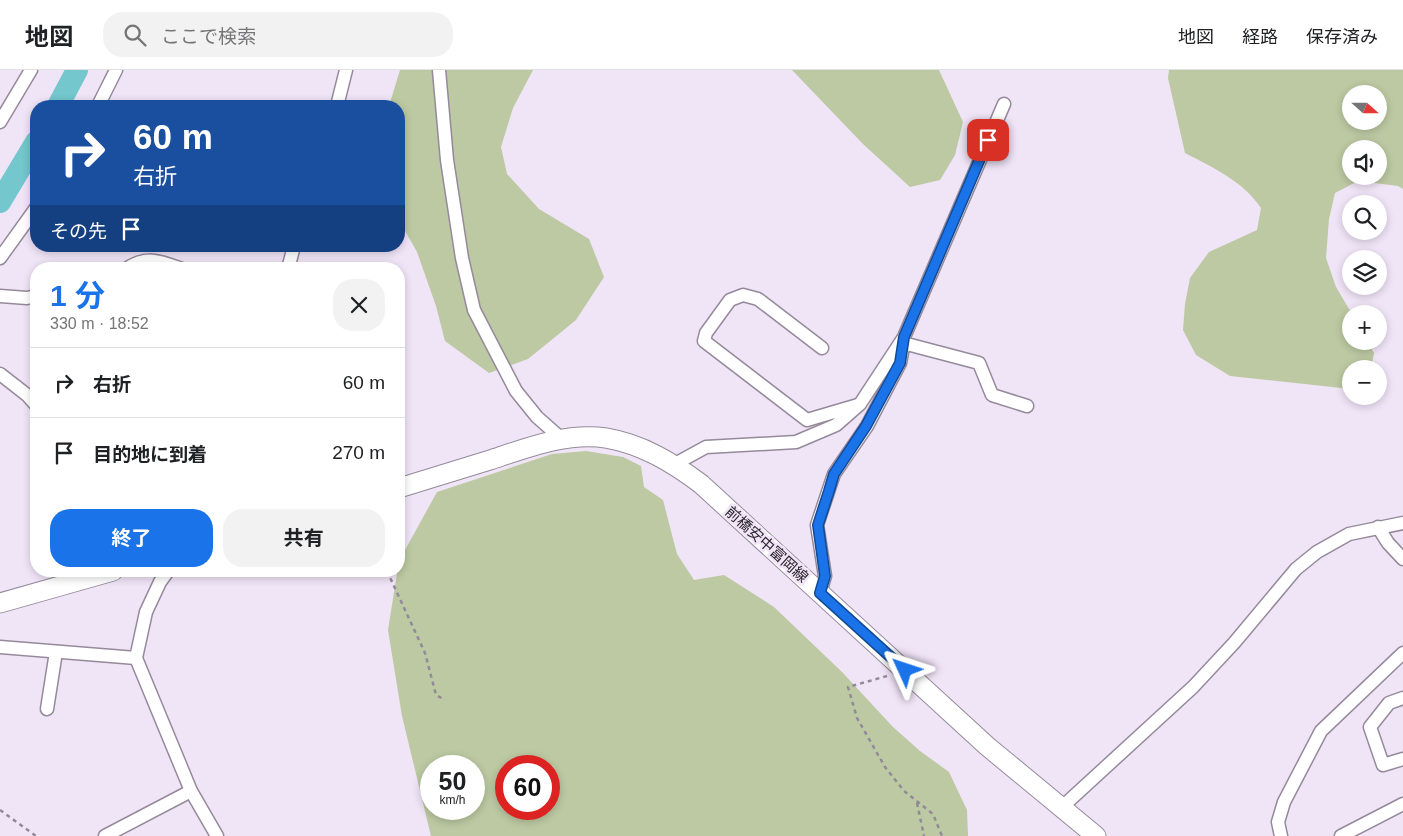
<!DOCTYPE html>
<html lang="ja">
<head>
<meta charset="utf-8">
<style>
	body { margin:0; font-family:Helvetica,"Noto Sans JP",sans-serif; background:#f2f2f2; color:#202124; height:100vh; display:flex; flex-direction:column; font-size:19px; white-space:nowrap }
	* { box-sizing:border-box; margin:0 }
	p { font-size:16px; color:#757577 }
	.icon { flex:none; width:28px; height:28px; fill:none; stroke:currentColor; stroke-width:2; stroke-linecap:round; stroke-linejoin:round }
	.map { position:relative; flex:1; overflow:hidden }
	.details { position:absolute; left:30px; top:192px; width:375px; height:315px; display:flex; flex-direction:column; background:#fff; border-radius:20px; box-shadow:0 2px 8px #0003 }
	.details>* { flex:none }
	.banner { position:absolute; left:30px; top:30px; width:375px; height:152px; border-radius:20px; box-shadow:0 2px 8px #0003; background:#1a4fa0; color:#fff; overflow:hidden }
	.needle { width:32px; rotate:111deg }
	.buttons { position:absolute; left:1342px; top:15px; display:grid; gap:10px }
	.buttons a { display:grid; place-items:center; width:45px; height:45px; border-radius:50%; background:#fff; box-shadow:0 2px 8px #0003; font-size:25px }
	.speed { position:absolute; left:420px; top:685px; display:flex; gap:10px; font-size:25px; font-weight:700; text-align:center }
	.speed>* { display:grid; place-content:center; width:65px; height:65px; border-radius:50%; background:#fff; box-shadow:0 2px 8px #0003; line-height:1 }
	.speed small { font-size:12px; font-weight:400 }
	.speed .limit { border:8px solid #d22; background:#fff; color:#111 }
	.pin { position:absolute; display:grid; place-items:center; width:42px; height:42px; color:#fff; margin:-21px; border-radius:10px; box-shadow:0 2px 8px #0006 }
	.me { position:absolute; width:55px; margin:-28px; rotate:312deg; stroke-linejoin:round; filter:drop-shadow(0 0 4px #0008) }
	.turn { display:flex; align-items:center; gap:18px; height:105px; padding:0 20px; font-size:22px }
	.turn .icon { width:65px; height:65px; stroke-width:2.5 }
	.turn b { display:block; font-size:35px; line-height:42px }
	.then { display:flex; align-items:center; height:48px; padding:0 20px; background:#0003; gap:10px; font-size:19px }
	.round { display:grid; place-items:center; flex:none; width:52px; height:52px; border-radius:20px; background:#f2f2f2 }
	.headline { display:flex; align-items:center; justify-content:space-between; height:85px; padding:0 20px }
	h1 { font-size:30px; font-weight:700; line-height:38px; color:#1a73e8 }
	.action { display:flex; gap:10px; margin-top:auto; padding:10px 20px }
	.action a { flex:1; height:58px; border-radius:20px; background:#1a73e8; color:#fff; font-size:20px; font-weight:700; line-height:58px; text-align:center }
	.action a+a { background:#f2f2f2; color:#202124 }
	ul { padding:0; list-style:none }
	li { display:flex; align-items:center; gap:15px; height:70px; padding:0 20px; border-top:1px solid #e0e0e0 }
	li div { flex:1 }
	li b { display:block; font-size:19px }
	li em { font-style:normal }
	header { display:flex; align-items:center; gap:30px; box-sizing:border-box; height:70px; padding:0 25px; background:#fff; border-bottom:1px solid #e0e0e0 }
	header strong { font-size:24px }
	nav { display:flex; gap:28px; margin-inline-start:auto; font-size:18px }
	.search { width:350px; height:45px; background:#f2f2f2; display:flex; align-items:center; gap:12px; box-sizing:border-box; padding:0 18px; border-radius:20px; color:#757577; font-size:19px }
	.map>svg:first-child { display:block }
	.green { fill:#bcc9a2; fill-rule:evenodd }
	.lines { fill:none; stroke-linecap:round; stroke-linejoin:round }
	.river { stroke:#73c7cd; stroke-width:22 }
	.street-casing { stroke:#958a9b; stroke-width:15 }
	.primary-casing { stroke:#958a9b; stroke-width:21 }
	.path { stroke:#938a98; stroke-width:2.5; stroke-dasharray:4 4; stroke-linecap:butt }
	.street { stroke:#fff; stroke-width:12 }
	.primary { stroke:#fff; stroke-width:19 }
	.route-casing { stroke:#114b97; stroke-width:12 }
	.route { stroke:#1a73e8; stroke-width:9 }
	.labels { text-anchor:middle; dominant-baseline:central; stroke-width:5; stroke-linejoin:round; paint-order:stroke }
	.street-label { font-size:15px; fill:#2a252c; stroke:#f0e4f7 }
</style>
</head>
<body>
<header>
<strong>地図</strong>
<div class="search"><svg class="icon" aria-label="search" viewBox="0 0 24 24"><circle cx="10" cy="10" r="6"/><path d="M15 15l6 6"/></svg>ここで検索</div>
<nav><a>地図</a><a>経路</a><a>保存済み</a></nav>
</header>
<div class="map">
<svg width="1403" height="766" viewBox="0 0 1403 766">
	<rect width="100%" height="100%" fill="#f0e4f7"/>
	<g class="green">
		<path d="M400,0H533L513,38L501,77L507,104L539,139L589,169L604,207L576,250L528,289L489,303L445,271L436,236L417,182L399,150V36H389Z"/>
		<path d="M792,0H939L963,52L955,85L940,110L910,117L863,74Z"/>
		<path d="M1169,0H1403V119L1398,116L1358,111L1335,123L1329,149L1326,188L1336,217L1352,244L1351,271H1367L1374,283L1371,299H1351V319L1230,306L1196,285L1183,260L1185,234L1190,208L1209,182L1257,160L1261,138C1243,111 1212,97 1185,83L1168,8ZM1351,24H1379V51H1351ZM1351,79H1379V106H1351Z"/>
		<path d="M586,381L623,387L641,396L644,417L663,430L677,484L694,510L724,505L774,537L842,602L893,657L920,681L949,702L967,740L968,766H431L402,646L388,560L399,491L437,422L552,384ZM431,696H474V739H431ZM506,696H549V739H506Z"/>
	</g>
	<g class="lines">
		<g class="river">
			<path d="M58,36L77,0"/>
			<path d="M0,132L36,72"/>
		</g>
		<g class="street-casing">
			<g id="street">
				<path d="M439,0L447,90L462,188L474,240L516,321L537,347L563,370"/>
				<path d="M98,36L116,0"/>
				<path d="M337,36L346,0"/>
				<path d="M0,52L31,0"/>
				<path d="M0,188L36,138"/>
				<path d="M126,199C147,185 160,191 182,199"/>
				<path d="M288,199L294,176"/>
				<path d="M0,226L27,228L36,226"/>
				<path d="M903,273L979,293L992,325L1027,336"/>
				<path d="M822,278L758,229L743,225L730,230L706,263L704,271L807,350L858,335"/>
				<path d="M0,304L27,325L36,335"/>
				<path d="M675,394L706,377L796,372L836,355L860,334L904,267L1004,34"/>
				<path d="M1378,457L1388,473L1403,489"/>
				<path d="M168,501L160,512L146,542L136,588L191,721L217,766"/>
				<path d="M820,523L825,506L817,455L834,404L867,356L900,293L904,272"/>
				<path d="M0,577L136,588"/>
				<path d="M1403,628L1389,633L1370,657L1383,695L1403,689"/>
				<path d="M47,639L56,582"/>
				<path d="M1061,738L1193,617L1234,573L1296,499L1317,482L1349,464L1403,453"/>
				<path d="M105,766L191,721"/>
				<path d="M1281,766L1278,752L1284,732L1321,661L1403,583"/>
				<path d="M1341,766L1403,734"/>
			</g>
		</g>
		<g class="primary-casing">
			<g id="primary">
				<path d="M399,418C429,409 460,399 490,390C526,378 567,362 606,368C642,374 673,393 701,414L987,676L1096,766"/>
				<path d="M0,533L113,501"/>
			</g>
		</g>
		<g class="path">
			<path d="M387,501L425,583L436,625L445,630"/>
			<path d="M887,606L848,617L857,648L885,697L904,721L933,744L942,766"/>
			<path d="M917,733L924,766"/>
			<path d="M0,740L36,766"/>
		</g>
		<use href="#street" class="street"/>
		<use href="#primary" class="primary"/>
	</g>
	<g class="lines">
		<g class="route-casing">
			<path id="route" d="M905,600L820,523L825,506L818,455L829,421L834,404L866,356L900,293L904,267L988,70"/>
		</g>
		<use href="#route" class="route"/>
	</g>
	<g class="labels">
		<g class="street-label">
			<text transform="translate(767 474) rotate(42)">前橋安中富岡線</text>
		</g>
	</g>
</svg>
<div class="buttons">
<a><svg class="needle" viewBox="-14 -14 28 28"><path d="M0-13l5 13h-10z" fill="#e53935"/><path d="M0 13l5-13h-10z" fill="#757577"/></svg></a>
<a><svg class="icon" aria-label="sound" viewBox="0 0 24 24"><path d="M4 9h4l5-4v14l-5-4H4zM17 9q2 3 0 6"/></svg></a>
<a><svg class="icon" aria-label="search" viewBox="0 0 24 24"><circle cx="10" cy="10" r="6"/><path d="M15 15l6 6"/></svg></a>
<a><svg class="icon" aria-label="layers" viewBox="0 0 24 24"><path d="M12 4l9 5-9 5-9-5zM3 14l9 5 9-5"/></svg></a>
<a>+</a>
<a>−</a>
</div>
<div class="speed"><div>50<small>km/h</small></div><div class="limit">60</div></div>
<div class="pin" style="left:988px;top:70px;background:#d93025"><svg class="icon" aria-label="arrive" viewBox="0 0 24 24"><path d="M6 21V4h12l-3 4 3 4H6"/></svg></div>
<svg class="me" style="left:905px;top:600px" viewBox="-20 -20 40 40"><path d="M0-17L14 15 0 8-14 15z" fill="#1a73e8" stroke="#fff" stroke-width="4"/></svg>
<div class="banner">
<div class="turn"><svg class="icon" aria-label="right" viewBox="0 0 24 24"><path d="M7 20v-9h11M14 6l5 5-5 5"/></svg><div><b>60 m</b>右折</div></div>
<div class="then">その先<svg class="icon" aria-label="arrive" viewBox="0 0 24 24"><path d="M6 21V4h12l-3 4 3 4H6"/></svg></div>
</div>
<section class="details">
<div class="headline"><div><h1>1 分</h1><p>330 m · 18:52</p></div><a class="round"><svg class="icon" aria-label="close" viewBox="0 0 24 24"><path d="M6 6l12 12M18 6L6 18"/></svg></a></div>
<ul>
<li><svg class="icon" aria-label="right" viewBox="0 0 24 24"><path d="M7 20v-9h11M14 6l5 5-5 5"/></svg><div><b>右折</b></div><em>60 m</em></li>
<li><svg class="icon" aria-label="arrive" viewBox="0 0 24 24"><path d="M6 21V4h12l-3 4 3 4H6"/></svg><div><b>目的地に到着</b></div><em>270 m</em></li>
</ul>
<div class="action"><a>終了</a><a>共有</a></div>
</section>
</div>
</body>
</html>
